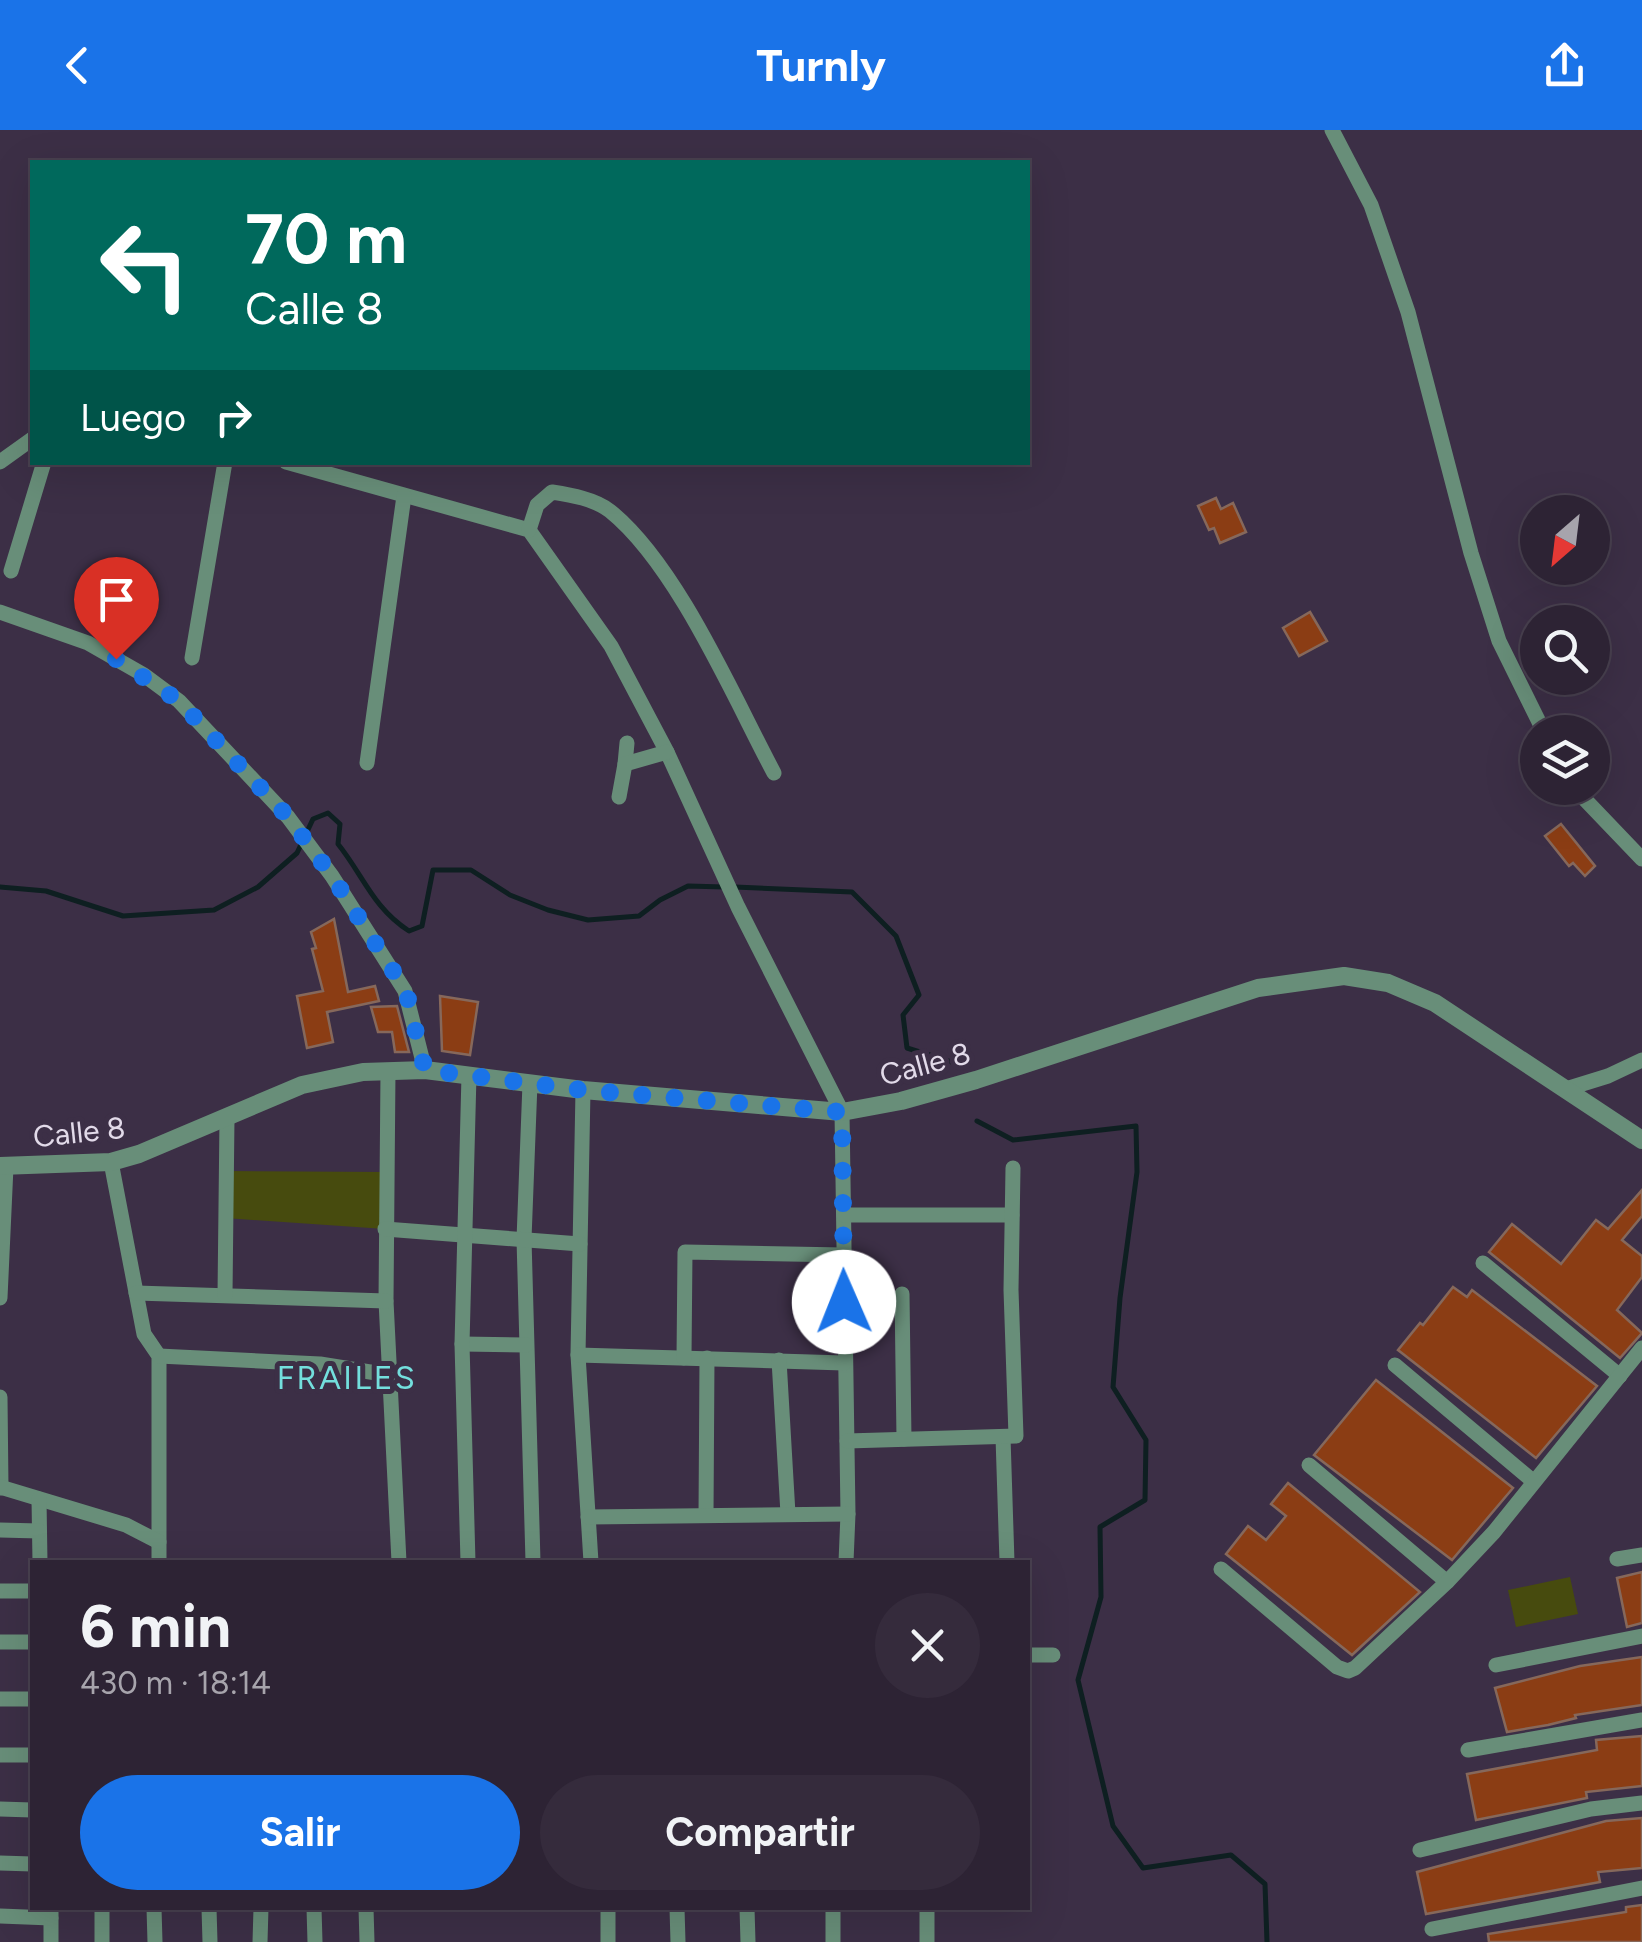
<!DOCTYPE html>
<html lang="es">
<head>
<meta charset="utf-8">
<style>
	body { margin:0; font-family:Figtree,sans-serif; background:#352b3c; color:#f1f3f6; height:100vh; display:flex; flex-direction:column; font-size:38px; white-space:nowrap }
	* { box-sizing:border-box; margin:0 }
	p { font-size:32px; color:#a7a4ac }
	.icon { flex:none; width:55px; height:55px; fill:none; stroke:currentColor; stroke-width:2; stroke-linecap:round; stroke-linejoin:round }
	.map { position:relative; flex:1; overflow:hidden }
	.panel { position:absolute; left:30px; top:1430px; width:1000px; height:350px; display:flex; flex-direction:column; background:#2d2334; border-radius:0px; box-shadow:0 10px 40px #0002,0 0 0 2px #48404f }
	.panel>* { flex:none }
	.guide { position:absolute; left:30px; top:30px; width:1000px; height:305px; border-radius:0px; box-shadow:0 10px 40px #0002,0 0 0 2px #48404f; background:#00695c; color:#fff; overflow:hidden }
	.needle { width:65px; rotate:208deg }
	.tools { position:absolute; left:1520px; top:365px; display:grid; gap:20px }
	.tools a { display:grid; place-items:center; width:90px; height:90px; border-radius:50%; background:#2d2334; box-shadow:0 10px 40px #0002,0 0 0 2px #48404f; font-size:50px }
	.pin { position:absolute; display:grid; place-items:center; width:85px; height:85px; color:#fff; margin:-102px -42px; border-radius:50% 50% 50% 0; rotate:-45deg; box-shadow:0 0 10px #0007 }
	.pin .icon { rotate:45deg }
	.me { position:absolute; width:110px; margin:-55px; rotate:359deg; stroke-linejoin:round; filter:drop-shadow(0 0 8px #0008) }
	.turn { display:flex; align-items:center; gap:35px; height:210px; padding:0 50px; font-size:45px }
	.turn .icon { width:130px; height:130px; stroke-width:2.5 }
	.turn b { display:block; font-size:70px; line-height:85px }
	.then { display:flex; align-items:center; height:95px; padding:0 50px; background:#0003; gap:20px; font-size:38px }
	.round { display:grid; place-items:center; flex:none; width:105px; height:105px; border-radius:52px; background:#352b3c }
	.overview { display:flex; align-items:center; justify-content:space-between; height:170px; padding:0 50px }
	h1 { font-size:60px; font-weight:700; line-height:75px }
	.primary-button { display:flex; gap:20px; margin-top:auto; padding:20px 50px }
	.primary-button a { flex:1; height:115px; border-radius:60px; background:#1a73e8; color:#fff; font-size:40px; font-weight:700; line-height:115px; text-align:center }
	.primary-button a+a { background:#352b3c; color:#f1f3f6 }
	header { display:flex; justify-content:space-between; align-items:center; height:130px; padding:0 50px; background:#1a73e8; color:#fff; font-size:45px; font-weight:700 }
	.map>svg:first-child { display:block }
	.green { fill:#474b0e }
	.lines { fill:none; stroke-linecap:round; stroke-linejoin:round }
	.stream { stroke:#0e1f21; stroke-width:5 }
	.building { fill:#8b3d14; stroke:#86685b; stroke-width:2.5 }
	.minor { stroke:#688e79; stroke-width:15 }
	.tertiary { stroke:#688e79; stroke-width:18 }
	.route { stroke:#1a73e8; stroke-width:18; stroke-dasharray:0 32.4 }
	.labels { text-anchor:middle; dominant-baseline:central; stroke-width:10; stroke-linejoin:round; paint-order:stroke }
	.street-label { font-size:30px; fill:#e2dae9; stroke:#3c2f46 }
	.neighbourhood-label { font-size:32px; letter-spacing:2.5px; fill:#73dfdd; stroke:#3c2f46 }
</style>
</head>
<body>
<header><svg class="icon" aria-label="back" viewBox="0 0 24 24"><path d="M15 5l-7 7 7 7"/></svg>Turnly<svg class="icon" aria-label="share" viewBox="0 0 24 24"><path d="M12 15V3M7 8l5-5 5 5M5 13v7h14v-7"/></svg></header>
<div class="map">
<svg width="1642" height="1812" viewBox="0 0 1642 1812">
	<rect width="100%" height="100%" fill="#3c2f46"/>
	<g class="green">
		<path d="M226,1041L387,1042L385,1099L225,1088Z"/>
		<path d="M1570,1447L1578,1484L1516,1497L1508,1460Z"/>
	</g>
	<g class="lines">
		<g class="stream">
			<path d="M0,757L46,761L123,786L214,780L258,757L297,723L313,689L328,683L340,694L338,714C363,745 373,778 409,801L422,796L433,740H471L510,765L548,780L588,790L639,786L660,770L688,756L724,757"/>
			<path d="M735,757L852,762L896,806L919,865L903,885L907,918L955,933"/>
			<path d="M977,991L1013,1010L1136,996L1137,1042L1120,1168L1113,1257L1146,1310L1145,1370L1100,1397L1101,1467L1078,1550L1113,1696L1143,1738L1231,1725L1265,1754L1267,1812"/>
		</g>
	</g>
	<g class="building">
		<path d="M1216,368L1221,379L1233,373L1246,402L1220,413L1214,398L1209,400L1198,376Z"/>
		<path d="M1310,482L1327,511L1299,526L1283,498Z"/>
		<path d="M1561,694L1595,736L1585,746L1573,733L1569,736L1545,706Z"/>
		<path d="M334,789L348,862L375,856L379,871L327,882L333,912L307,918L297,866L323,861L312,819L316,818L311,802Z"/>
		<path d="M440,866L478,872L470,925L442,921Z"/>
		<path d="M397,876L409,922H395L392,902H378L371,877Z"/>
		<path d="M1642,1060V1086L1622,1110L1642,1126V1147L1617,1180L1642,1203L1620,1228L1489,1122L1512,1094L1561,1134L1596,1090L1608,1099Z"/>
		<path d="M1453,1157L1467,1167L1472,1160L1597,1256L1536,1328L1398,1220L1420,1193L1423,1195Z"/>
		<path d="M1376,1250L1513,1358L1452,1430L1314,1325Z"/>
		<path d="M1288,1353L1420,1462L1352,1525L1226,1424L1248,1396L1266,1410L1286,1386L1271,1374Z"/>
		<path d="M1642,1442V1493L1627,1497L1617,1448Z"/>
		<path d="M1642,1527V1575L1575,1585L1576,1588L1548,1595L1507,1602L1495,1558L1580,1536Z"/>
		<path d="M1642,1606V1656L1586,1662L1587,1668L1476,1690L1467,1644L1597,1620L1596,1610Z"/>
		<path d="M1642,1688V1738L1598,1742L1600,1752L1426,1784L1417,1742L1606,1691Z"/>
		<path d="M1642,1775V1812H1489L1488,1804L1626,1782V1777Z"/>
	</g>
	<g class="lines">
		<g class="minor">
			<path d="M1332,0L1371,75L1408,182L1471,423L1499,511L1544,602"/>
			<path d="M0,332L32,309"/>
			<path d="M286,332L529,400L611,516L667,622L738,777L842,982L848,1384L846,1432"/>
			<path d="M529,400L537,375L552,362C571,365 595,369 610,381C677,435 733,566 774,643"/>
			<path d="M11,441L44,332"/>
			<path d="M0,482L88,513L144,545L179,571L288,687L332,746L405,861L425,940"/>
			<path d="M192,528L225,332"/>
			<path d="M367,633L404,366"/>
			<path d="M625,634L627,613"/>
			<path d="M1574,658L1642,729"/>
			<path d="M619,667L625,634L667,622"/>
			<path d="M388,941L386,1171L399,1432"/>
			<path d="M530,953L524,1109L533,1432"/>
			<path d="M1566,959L1608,946L1642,930"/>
			<path d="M583,960L578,1225L591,1432"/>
			<path d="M111,1032L144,1204L159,1226V1432"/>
			<path d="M844,1085H1012"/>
			<path d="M385,1099L580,1114"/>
			<path d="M1483,1133L1620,1246"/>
			<path d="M136,1163L386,1171"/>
			<path d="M902,1164L904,1309"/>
			<path d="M225,1165L227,988"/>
			<path d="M0,1168L6,1037"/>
			<path d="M462,1214L526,1215"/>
			<path d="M578,1225L844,1233"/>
			<path d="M159,1226L320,1234L389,1245"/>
			<path d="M684,1228L685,1122L843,1125"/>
			<path d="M779,1230L788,1384"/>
			<path d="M1395,1235L1534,1352"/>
			<path d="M0,1267L1,1358"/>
			<path d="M1003,1307L1007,1432"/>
			<path d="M847,1311L1016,1306L1011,1160L1013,1038"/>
			<path d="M1309,1335L1447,1452"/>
			<path d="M0,1357L126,1395L159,1412"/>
			<path d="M39,1369L40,1432"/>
			<path d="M706,1385L707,1228"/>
			<path d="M588,1387L848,1384"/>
			<path d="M0,1400L39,1401"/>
			<path d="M1617,1429L1642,1425"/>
			<path d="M468,1432L462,1214L469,945"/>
			<path d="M1221,1439L1337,1537L1348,1541L1355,1538L1447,1452L1494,1402L1642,1218"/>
			<path d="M0,1461H32"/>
			<path d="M0,1512H32"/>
			<path d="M1028,1525H1053"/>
			<path d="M1496,1535L1642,1506"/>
			<path d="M0,1569H32"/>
			<path d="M1468,1620L1642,1590"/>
			<path d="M0,1625H32"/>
			<path d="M0,1679L32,1680"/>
			<path d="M1420,1720L1591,1679L1642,1673"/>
			<path d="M0,1733L32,1734"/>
			<path d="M154,1778L155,1812"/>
			<path d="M209,1778L210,1812"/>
			<path d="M314,1778L315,1812"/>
			<path d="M366,1778L367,1812"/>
			<path d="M677,1778L678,1812"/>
			<path d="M747,1778L748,1812"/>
			<path d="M833,1778V1812"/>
			<path d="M51,1781V1812"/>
			<path d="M0,1786L51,1788"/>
			<path d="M1432,1799L1642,1758"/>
			<path d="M102,1812V1778"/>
			<path d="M260,1812L261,1778"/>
			<path d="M608,1812V1778"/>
			<path d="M927,1812V1778"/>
		</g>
		<path class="tertiary" d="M0,1036L111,1032L139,1024L302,955L363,942L425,940L583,960L842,982L901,971L976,950L1258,858L1344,846L1388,853L1435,873L1642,1010"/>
	</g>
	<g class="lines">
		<path class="route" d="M116,529L179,571L288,687L332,746L406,861L425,940L583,960L842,982L844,1172"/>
	</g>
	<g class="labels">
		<g class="street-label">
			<text transform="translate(925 934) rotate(-15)">Calle 8</text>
			<text transform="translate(79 1002) rotate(-6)">Calle 8</text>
		</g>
		<g class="neighbourhood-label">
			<text x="347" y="1248">FRAILES</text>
		</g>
	</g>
</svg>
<div class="tools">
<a><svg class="needle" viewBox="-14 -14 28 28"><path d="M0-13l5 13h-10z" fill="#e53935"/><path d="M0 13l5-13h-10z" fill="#a7a4ac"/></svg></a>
<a><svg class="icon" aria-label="search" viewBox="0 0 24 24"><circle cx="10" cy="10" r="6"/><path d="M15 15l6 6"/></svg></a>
<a><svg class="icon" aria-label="layers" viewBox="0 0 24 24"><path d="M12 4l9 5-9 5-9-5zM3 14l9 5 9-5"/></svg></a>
</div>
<div class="pin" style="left:116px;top:529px;background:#d93025"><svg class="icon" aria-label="arrive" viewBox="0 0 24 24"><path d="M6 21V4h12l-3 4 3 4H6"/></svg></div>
<svg class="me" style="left:844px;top:1172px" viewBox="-20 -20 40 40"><circle r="19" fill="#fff"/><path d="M0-13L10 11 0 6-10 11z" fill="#1a73e8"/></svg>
<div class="guide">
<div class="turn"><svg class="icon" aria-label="left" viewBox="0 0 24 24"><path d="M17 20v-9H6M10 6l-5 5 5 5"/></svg><div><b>70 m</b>Calle 8</div></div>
<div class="then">Luego<svg class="icon" aria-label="right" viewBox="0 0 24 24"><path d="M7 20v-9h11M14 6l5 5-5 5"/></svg></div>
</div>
<section class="panel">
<div class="overview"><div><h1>6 min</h1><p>430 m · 18:14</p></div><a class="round"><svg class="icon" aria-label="close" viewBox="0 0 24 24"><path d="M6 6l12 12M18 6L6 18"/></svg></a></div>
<div class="primary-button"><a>Salir</a><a>Compartir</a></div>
</section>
</div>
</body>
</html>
